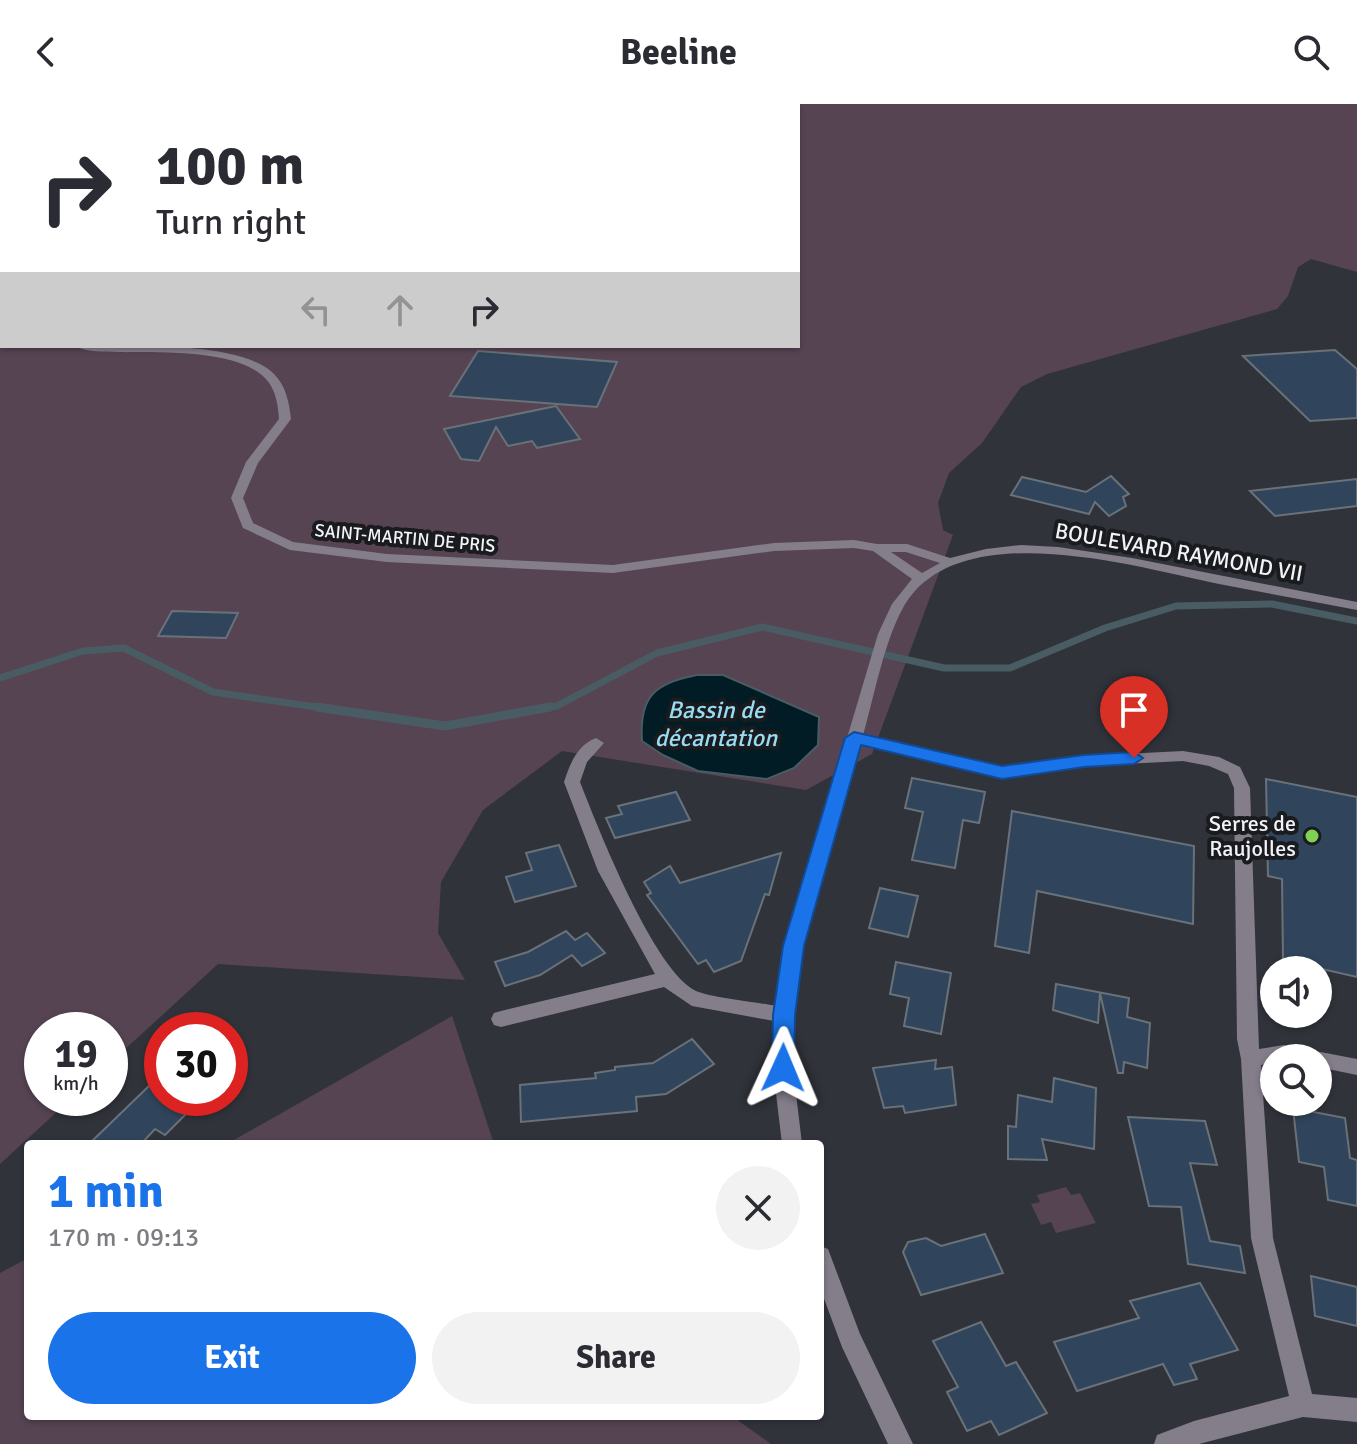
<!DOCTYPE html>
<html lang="en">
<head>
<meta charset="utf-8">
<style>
	body { margin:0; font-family:Signika,sans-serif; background:#f2f2f3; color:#2b2b33; height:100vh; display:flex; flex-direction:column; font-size:30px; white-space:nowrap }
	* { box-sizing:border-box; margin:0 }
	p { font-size:26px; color:#7c7c81 }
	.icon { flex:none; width:44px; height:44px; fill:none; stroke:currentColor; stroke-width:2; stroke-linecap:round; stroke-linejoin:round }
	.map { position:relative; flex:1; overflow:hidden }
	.panel { position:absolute; left:24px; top:1036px; width:800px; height:280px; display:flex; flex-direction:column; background:#fff; border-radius:8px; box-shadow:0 2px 6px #0004 }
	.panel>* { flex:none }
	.guide { position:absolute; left:0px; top:0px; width:800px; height:244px; box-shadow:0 2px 6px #0004; background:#fff; color:#2b2b33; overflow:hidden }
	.fabs { position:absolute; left:1260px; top:852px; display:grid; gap:16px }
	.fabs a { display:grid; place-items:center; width:72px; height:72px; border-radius:50%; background:#fff; box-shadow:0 2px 6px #0004; font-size:40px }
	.speed { position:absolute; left:24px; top:908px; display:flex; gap:16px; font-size:40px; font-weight:700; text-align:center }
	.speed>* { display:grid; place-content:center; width:104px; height:104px; border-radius:50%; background:#fff; box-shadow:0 2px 6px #0004; line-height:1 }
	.speed small { font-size:20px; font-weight:400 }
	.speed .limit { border:12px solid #d22; background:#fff; color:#111 }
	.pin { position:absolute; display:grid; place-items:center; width:68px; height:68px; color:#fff; margin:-82px -34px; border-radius:50% 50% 50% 0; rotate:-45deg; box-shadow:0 0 8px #0007 }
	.pin .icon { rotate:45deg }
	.me { position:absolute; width:88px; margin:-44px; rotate:1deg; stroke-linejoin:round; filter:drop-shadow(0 0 6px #0008) }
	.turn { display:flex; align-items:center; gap:28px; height:168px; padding:0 24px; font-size:36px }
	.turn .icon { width:104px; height:104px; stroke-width:2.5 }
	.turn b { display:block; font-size:56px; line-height:68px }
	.lanes { display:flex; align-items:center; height:76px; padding:0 24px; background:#0003; justify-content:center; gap:40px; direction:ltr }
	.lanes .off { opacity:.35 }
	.round { display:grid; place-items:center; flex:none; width:84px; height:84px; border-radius:42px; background:#f2f2f3 }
	.head { display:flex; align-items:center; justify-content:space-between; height:136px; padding:0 24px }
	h1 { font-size:48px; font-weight:700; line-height:60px; color:#1a73e8 }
	.primary-button { display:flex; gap:16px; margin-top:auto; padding:16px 24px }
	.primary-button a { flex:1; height:92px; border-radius:48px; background:#1a73e8; color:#fff; font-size:32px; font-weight:700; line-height:92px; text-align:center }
	.primary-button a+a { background:#f2f2f3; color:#2b2b33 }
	header { display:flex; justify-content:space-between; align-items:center; height:104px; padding:0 24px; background:#fff; font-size:36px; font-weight:700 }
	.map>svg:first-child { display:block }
	.green { fill:#564452 }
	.water { fill:#011c24; stroke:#495c64; stroke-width:2 }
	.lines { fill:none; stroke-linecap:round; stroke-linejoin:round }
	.stream-far1 { stroke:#495c64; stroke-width:7 }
	.stream { stroke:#495c64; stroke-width:9 }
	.building { fill:#30455b; stroke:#697179; stroke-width:2 }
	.street { fill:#847e8b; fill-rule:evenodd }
	.route { fill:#1a73e8; stroke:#114b97; stroke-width:2 }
	.poi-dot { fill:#7ed153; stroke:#1a1b1e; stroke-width:3 }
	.labels { text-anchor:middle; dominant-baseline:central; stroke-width:8; stroke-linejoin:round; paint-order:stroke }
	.far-street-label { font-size:18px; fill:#f2f3f9; stroke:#1a1b1e }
	.street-label { font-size:22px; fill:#f2f3f9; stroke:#1a1b1e }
	.poi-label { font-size:22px; fill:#f2f3f9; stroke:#1a1b1e; text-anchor:end }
	.water-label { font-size:24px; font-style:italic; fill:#98dcf4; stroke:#1a1b1e }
</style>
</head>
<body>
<header><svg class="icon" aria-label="back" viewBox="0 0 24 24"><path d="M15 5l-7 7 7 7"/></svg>Beeline<svg class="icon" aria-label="search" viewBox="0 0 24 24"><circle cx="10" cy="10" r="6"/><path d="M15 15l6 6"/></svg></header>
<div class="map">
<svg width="1357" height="1340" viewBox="0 0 1357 1340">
	<rect width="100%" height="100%" fill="#31333b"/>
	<g class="green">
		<path d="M167,0H1357V168L1311,155L1298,163L1288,192L1277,205L1047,270L1021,283L982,339L949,369L938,399L943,426L953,431L872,650L806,686L562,647L483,706L441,778L438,829L465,876L218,860L110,959V926H42V994H72L0,1060V108L2,242H798V2Z"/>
		<path d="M452,912L494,1040H227Z"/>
		<path d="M1066,1083L1071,1091L1080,1089L1096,1119L1056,1129L1051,1118L1041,1121L1031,1100L1040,1098L1037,1091Z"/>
		<path d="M28,1154V1312H732L771,1340H0V1169Z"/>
	</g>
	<path class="water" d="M697,571H723L819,613L818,641L794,664L767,675L698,667L663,651L642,637C639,593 654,579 697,571Z"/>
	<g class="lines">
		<g class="stream-far1">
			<path d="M0,574L83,547L124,544L213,588L330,605"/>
			<path d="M539,605L557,602L657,549L762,523L944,564H1010L1105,524L1176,502L1272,500L1357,517"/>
		</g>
		<path class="stream" d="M317,603L445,622L550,603"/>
	</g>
	<g class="building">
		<path d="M1335,246L1357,265V314L1310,317L1243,252Z"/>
		<path d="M478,247L617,258L597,303L450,292Z"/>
		<path d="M556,302L580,335L537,344L532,337L508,342L496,323L479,357L461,355L444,325Z"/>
		<path d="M1111,372L1129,390L1123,393L1126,402L1109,412L1095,398L1089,410L1011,391L1022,373L1086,388Z"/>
		<path d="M1357,375V402L1275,412L1250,387Z"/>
		<path d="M172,507L238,509L226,534L158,532Z"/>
		<path d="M912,674L985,688L979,719L963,716L955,764L912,756L923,708L905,704Z"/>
		<path d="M1266,675L1357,693V873L1283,856L1282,775L1268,772Z"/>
		<path d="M676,688L690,716L615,734L606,714L622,710L618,702Z"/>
		<path d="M1012,707L1194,742L1193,820L1037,787L1029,849L995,842Z"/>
		<path d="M559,741L576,782L515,798L506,773L532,766L526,749Z"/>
		<path d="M781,749L769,791L765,790L741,857L714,868L706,856L698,860L647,791L651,789L644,778L670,762L680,779Z"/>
		<path d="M880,784L918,792L908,833L869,824Z"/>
		<path d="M566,827L575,836L587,829L605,849L582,862L572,851L540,871L505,882L495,858L528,848Z"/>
		<path d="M896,858L951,869L941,930L904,922L909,894L890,890Z"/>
		<path d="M1056,880L1129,894L1127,913L1150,919L1147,964L1124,958L1123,969H1118L1100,889L1098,919L1053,906Z"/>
		<path d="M692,935L714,960L666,990L636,993L637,1007L521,1018L520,981L596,974L595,969L615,966V963L653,959Z"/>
		<path d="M936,956L935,965L952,963L956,1001L905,1009L903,1002L884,1004L873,964Z"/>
		<path d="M1054,974L1096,984L1094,1045L1042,1035L1047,1056L1008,1055V1022L1016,1023L1018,991L1052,998Z"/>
		<path d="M150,981L162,987V994H174L192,1004L165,1031L155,1025L141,1040H89Z"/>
		<path d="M1293,1004L1345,1014L1350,1054L1357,1056V1102L1328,1096L1324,1063L1299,1058Z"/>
		<path d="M1128,1013L1205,1017L1217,1061L1190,1059L1210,1137L1240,1142L1245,1169L1188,1160L1181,1103L1149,1102Z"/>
		<path d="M985,1130L1003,1169L921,1191L903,1148L908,1138L926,1134L941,1142Z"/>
		<path d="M1311,1172L1357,1183V1222L1315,1212Z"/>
		<path d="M1200,1179L1238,1246L1190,1260L1197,1275L1174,1281L1163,1260L1077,1287L1054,1238L1139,1214L1130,1197Z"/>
		<path d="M981,1218L1006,1262L1016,1258L1047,1309L999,1331L991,1317L967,1327L947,1288L958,1283L933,1237Z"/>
	</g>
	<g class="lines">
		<g class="street">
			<rect x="0" y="228" width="2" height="6"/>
			<path d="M76,242C122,242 241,236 274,270C286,282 289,298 291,315L258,359L243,394L253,419L293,438L387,450L613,461L774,439L854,436L877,440H907L950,454L986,445L1021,441L1058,443L1132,454L1357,498V506C1311,497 1265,489 1219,480C1138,463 978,416 914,488C887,518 875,591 863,631L1002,664L1084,652L1183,647L1219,653L1240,663L1250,684L1259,945L1284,941L1357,955V971L1318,963V954H1274V959L1261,961L1273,1134L1312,1290L1357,1294V1318L1303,1313L1199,1340H1154L1157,1331L1194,1317L1289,1292L1251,1134L1241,955L1237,935L1234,684L1228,670L1209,662L1183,657L1084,662L1002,674L861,641L803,842L794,911L793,964L802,1040H782L773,964L774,917L692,902L664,883L501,923L494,921L491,915L494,909L501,907L655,870L598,767L564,678C570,660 577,641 596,634L604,639L587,658L580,678C598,724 654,867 696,887C712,894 757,898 776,902L785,842L878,530L892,500L912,475L873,447L854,444L774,447L613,469L387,458L290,446L243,424L231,394L246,358L279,315C278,301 276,286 266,275C238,244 157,249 118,248C105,247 87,249 76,242ZM891,448H906L940,459L922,469Z"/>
			<path d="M820,1142L828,1145L860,1230L913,1340H888L842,1243L820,1184Z"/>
		</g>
	</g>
	<path class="route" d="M854,628L1002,662L1084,651L1134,648L1143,654L1134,660L1084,663L1002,675L861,641L804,842L795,911L794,964L791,971L783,974L775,971L772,964L773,911L783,842L845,634Z"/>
	<circle class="poi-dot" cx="1312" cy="732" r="8"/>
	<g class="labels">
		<g class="far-street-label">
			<text transform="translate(405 434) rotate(5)">SAINT-MARTIN DE PRIS</text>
		</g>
		<g class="street-label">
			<text transform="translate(1179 448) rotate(10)">BOULEVARD RAYMOND VII</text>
		</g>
		<g class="poi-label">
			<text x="1296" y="719">Serres de<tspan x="1296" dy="25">Raujolles</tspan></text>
		</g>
		<g class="water-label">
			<text x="716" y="606">Bassin de<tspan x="716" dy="28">décantation</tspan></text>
		</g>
	</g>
</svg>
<div class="fabs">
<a><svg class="icon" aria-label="sound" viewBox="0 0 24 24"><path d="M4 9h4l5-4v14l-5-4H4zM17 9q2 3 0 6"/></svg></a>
<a><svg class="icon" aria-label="search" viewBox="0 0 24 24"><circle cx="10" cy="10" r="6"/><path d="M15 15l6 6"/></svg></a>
</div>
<div class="speed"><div>19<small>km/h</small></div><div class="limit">30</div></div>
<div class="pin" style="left:1134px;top:654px;background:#d93025"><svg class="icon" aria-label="arrive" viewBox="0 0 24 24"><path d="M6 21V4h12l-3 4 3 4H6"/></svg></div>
<svg class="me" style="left:783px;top:964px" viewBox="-20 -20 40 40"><path d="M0-17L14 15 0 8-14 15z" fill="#1a73e8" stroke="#fff" stroke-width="4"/></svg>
<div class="guide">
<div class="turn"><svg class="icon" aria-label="right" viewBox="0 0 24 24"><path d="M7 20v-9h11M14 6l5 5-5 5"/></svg><div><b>100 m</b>Turn right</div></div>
<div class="lanes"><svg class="icon off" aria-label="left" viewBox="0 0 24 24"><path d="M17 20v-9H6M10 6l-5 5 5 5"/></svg><svg class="icon off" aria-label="ahead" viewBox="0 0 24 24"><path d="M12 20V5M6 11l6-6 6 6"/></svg><svg class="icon" aria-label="right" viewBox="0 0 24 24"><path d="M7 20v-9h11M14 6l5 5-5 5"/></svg></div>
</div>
<section class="panel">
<div class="head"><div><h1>1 min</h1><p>170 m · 09:13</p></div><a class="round"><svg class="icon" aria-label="close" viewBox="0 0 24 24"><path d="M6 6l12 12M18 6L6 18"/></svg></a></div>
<div class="primary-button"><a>Exit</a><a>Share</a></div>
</section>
</div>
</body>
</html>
